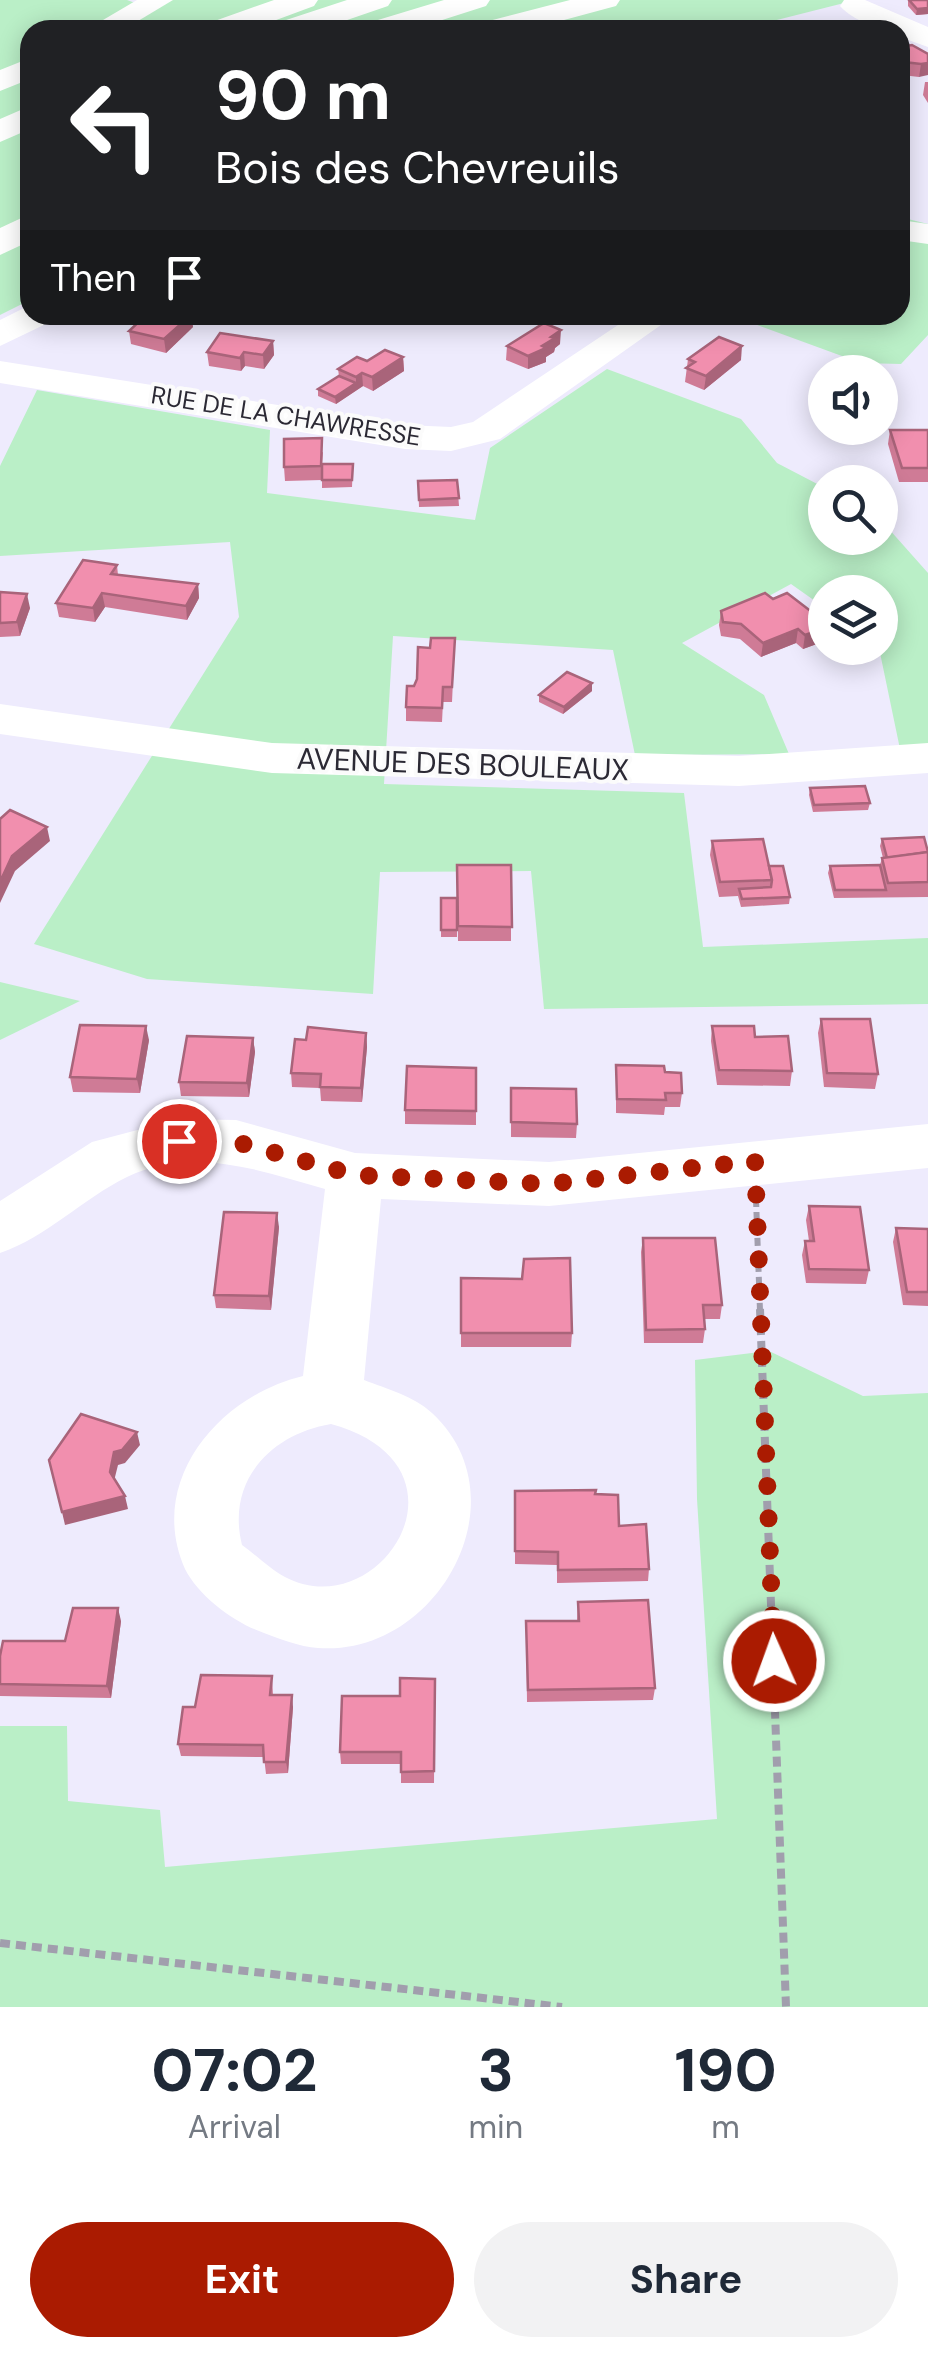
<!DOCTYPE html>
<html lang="en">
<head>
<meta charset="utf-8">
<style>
	body { margin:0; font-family:"DM Sans",sans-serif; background:#f2f2f3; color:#1f2937; height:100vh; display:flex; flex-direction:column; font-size:38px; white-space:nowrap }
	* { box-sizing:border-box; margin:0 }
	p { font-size:32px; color:#747a83 }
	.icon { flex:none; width:55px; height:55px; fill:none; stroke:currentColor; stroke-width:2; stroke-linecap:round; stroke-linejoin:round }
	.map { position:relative; height:2007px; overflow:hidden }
	.panel { display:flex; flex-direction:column; background:#fff; flex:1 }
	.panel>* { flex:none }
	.banner { position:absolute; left:20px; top:20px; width:890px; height:305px; border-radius:30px; box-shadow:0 5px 25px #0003; background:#202124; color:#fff; overflow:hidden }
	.fabs { position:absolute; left:808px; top:355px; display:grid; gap:20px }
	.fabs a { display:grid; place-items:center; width:90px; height:90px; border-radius:50%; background:#fff; box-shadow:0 5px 25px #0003; font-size:50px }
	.pin { position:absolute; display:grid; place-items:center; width:85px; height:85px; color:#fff; margin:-42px; border:5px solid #fff; border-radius:50%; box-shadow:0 2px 10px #0007 }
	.me { position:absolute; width:110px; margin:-55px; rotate:358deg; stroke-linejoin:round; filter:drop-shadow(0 0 8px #0008) }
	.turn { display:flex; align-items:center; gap:35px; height:210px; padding:0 30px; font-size:45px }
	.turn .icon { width:130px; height:130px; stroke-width:2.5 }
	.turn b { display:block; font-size:70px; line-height:85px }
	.then { display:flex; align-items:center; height:95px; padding:0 30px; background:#0003; gap:20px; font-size:38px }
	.eta { display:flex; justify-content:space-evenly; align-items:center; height:170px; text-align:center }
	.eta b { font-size:60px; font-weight:700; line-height:70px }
	.action { display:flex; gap:20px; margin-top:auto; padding:20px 30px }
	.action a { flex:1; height:115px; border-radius:60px; background:#aa1b01; color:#fff; font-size:40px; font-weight:700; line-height:115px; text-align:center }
	.action a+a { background:#f2f2f3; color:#1f2937 }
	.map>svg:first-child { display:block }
	.green { fill:#baefc7 }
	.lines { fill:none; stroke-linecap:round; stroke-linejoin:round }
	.path-far1 { stroke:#a19ead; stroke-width:6; stroke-dasharray:8 5; stroke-linecap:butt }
	.path { stroke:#a19ead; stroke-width:8; stroke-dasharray:10 6; stroke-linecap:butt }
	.minor { fill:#fff; fill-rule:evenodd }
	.highway { fill:#fff; fill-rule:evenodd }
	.wall { fill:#cf7b96 }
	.shaded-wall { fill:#a9647a }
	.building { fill:#f18fae; stroke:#a9647a; stroke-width:2.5 }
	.route { stroke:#aa1b01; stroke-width:18; stroke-dasharray:0 32.4 }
	.labels { text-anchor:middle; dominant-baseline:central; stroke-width:8; stroke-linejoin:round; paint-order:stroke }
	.far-street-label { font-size:25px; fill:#2b2934; stroke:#fbfbfb }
	.street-label { font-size:30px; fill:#2b2934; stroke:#fbfbfb }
</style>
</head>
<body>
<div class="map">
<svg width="928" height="2007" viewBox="0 0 928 2007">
	<rect width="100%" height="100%" fill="#eeebfd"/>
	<g class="green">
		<path d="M0,0H127L141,5L94,30H30V63L0,79Z"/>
		<path d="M170,0H856L737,30H109Z"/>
		<path d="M30,71V300L0,315V87Z"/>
		<path d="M900,217L928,224V335L901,364L861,363L730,315H900Z"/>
		<path d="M607,369L741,419L777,463L825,488V538H880V519L928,573V746L900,749L879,648L880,592H825V608L791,584L682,643L764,695L789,754L635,755L613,650L393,636L384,784L684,793L703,947L928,938V1004L544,1009L531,871L380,872L373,994L147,979L34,944L239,617L230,542L0,556V466L37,390L270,430L267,493L475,520L490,448Z"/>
		<path d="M0,982L80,1001L0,1040Z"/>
		<path d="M769,1351L863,1396L928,1393V2007H0V1726H67L68,1801L160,1810L165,1867L717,1819L697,1499L695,1360Z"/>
	</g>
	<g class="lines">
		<path class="path-far1" d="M756,1199L760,1311"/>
		<g class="path">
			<path d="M760,1309L786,2007"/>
			<path d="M0,1943L562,2007"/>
		</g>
		<g class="minor">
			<path d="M137,0H173L123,30H86Z"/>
			<path d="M844,0H865L928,27V47L900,37V30C880,30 853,21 840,6Z"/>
			<path d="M30,58V79L0,91V70Z"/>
			<path d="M900,220L928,224V244L900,240Z"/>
			<path d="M30,305V315H53L48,323L0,346V320Z"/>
			<path d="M633,315H675L500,439L451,451L405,449L0,383V361L405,425L451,427L473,422Z"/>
			<path d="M0,704L272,743L739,756L928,743V773L739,786L272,773L0,734Z"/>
			<path d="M179,1119L236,1120L355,1153L549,1162L928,1124V1168L549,1206L381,1199L364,1380C387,1389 414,1396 432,1413C525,1499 437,1657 318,1648C300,1647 277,1638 259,1631C232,1621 198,1595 185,1569C146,1481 219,1396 303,1376L325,1189C262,1171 191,1145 127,1177C82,1199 47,1237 0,1253V1201L92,1142ZM331,1424C483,1466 380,1627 285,1577C270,1569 256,1555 242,1545C226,1481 271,1434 331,1424Z"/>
		</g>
		<g class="highway">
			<path d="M274,0H318L314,6L249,30H205L209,23Z"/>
			<path d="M347,0H392L388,6L318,30H273L277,23Z"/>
			<path d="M444,0H490L486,6L411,30H364L368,23Z"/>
			<path d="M570,0H620L616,6L527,30H477L481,23Z"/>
			<path d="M30,106V129L0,142V119Z"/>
			<path d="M30,214V241L0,255V228Z"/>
		</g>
	</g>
	<g class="wall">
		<path d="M908,0H928V14L916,15L908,6Z"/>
		<path d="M900,47L928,54L919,77L902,75L900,72Z"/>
		<path d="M925,82H928V103L923,95Z"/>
		<path d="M193,327L166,353L131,344L129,331Z"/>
		<path d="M273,341L274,355L264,369L245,366L241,371L209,366L207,352Z"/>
		<path d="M560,344L555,348L554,352L546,357V362L528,369L506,360L507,346Z"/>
		<path d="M403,357L404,371L373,391L363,386L336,404L318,396V389L339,376L338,369L367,361Z"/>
		<path d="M688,359L741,360L704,390L685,382Z"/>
		<path d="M890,430H928V482H899L888,444Z"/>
		<path d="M323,452L322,464H353L352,487L322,488V480L285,481L284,467Z"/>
		<path d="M457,480L459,506L419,507L418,481Z"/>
		<path d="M117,565L118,575L198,584L199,598L187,620L105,607L95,622L59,617L56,603Z"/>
		<path d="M0,592L30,608L20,636L0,637Z"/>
		<path d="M773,599L825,622V641L803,649L796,643L761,657L740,639L721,636L719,625L721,611Z"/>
		<path d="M455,638L452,702H443L442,722L406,721V707L430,648Z"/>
		<path d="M592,683V691L563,714L539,702V695Z"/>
		<path d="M810,788L870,803L868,810L813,812L809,795Z"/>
		<path d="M882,839L928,852V897L834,898L828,873L830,866L880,865L882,858H883L880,846Z"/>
		<path d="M712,841L769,866L790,897L789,904L741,907L738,896L719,897L710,855Z"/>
		<path d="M457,865H511V941H458Z"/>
		<rect x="441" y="898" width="16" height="39"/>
		<path d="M821,1019L878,1074L875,1089L824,1087L818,1033Z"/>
		<path d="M712,1026L755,1037L792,1071L790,1086L717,1085L711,1041Z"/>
		<path d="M366,1033L367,1047L362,1102L321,1101L320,1088L292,1087L291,1073L306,1040Z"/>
		<path d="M253,1038L255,1052L249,1097L181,1096L179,1082Z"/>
		<path d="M149,1040L140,1093L73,1092L70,1077Z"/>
		<path d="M616,1065L665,1072L682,1093L680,1107H665L664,1115L616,1113Z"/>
		<path d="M476,1068V1125L405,1124V1110Z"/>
		<path d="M511,1088L577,1124L576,1138L511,1137Z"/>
		<path d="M809,1206L869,1270L866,1284L806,1283L802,1255L805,1241H809L806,1220Z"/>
		<path d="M279,1227L271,1310L216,1308L214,1295Z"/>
		<path d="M896,1228L928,1229V1306L903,1305L893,1242Z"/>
		<path d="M643,1238L722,1305L720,1319H704L705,1329L703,1343H644L641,1252Z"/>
		<path d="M461,1278L522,1279L572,1333L571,1347H461Z"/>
		<path d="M515,1491L595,1494L649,1569L648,1581L557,1583V1565L515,1564Z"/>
		<path d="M578,1602L655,1688L653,1700L527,1702L526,1621H577Z"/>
		<path d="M121,1621L111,1698L0,1696V1656L65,1641Z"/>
		<path d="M272,1676L273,1695L293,1707L288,1773L266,1774L264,1757L181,1756L178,1744L195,1707Z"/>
		<path d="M435,1679L434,1783H401V1764H341L340,1752L400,1696Z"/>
	</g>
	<g class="shaded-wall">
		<path d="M928,8V14L916,15L917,9Z"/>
		<path d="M928,63V75L919,77L921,64Z"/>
		<path d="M191,315H192L193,327L166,353L164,339Z"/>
		<path d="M561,330L560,344L555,348L554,352L546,357V362L528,369V356Z"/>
		<path d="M273,341L274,355L264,369L263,355Z"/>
		<path d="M742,346L741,360L704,390L706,376Z"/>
		<path d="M244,352L245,366L241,371L240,358Z"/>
		<path d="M403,357L404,371L373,391L372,377Z"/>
		<path d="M362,373L363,386L336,404L335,397L356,383V377Z"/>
		<path d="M198,584L199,598L187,620L186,606Z"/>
		<path d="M102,593L105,607L95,622L93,608Z"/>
		<path d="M27,594L30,608L20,636L17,622Z"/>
		<path d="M825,628V641L803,649L805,635Z"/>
		<path d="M798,629L796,643L761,657L763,643Z"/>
		<path d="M592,683V691L563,714L564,707Z"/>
		<path d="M47,827L50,841L15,871L0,903V882L12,856Z"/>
		<path d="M146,1026L149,1040L140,1093L137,1079Z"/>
		<path d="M366,1033L367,1047L362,1102L361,1088Z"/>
		<path d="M253,1038L255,1052L249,1097L247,1083Z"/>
		<path d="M277,1213L279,1227L271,1310L269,1296Z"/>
		<path d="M137,1432L140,1445L125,1463L118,1465L113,1485L110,1472L114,1452Z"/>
		<path d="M125,1496L128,1509L65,1525L62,1512Z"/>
		<path d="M118,1608L121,1621L111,1698L107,1686Z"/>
		<path d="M292,1695L293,1707L288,1773L286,1762Z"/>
	</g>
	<g class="building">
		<path d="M909,0H928V8L917,9Z"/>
		<path d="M912,45L928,54V63L921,64L904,62L900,58V47Z"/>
		<path d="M146,315H191L164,339L129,331Z"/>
		<path d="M544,323L561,330L551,337L555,338L542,346L546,348L528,356L507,346Z"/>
		<path d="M220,333L273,341L263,355L244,352L240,358L207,352Z"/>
		<path d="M719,337L742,346L706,376L686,368L695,362L688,359Z"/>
		<path d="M385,350L403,357L372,377L362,373L356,377L338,369L357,357L367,361Z"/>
		<path d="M339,376L356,383L335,397L318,389Z"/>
		<path d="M890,430H928V468H902Z"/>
		<path d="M322,438L321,466L284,467V439Z"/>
		<path d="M322,464H353L352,480H322Z"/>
		<path d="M457,480L459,498L419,500L418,481Z"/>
		<path d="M83,560L117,565L111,574L198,584L186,606L102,593L93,608L56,603Z"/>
		<path d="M0,592L27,594L17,622L0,623Z"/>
		<path d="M765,593L773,599L787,593L825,622V628L805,635L798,629L763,643L741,624L723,622L721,611Z"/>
		<path d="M431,638H455L452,687H443L442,708L406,707L407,686H414L417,679L418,647L430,648Z"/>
		<path d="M567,672L592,683L564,707L539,695Z"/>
		<path d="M865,786L870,803L814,805L810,788Z"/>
		<path d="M10,810L47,827L12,856L0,882V819Z"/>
		<path d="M924,837L928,852L887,858L882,839Z"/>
		<path d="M763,839L772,880L720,882L712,841Z"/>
		<path d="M928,852V882L888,883L882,858Z"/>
		<path d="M457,865H511L512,927L458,926Z"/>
		<path d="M880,865L886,890H835L830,866Z"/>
		<path d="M769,866H783L790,897L742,899L739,889L771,887L772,880Z"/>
		<rect x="441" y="898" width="16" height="32"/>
		<path d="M821,1019H870L878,1074L827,1073Z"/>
		<path d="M80,1025L146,1026L137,1079L70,1077Z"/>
		<path d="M712,1026H754L755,1037L788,1036L792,1071L719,1070Z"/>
		<path d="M308,1027L366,1033L361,1088L320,1087L321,1074L291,1073L295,1039L306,1040Z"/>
		<path d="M187,1036L253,1038L247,1083L179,1082Z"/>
		<path d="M616,1065L664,1066L665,1072L681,1073L682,1093H665L666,1100L617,1099Z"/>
		<path d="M407,1066L476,1068V1111L405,1110Z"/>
		<path d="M511,1088L576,1089L577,1124L511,1122Z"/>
		<path d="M809,1206L860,1207L869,1270L809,1269L805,1241H814Z"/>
		<path d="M224,1212L277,1213L269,1296L214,1295Z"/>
		<path d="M896,1228L928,1229V1292H907Z"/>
		<path d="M643,1238H715L722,1305H703L705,1329L646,1330Z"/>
		<path d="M570,1258L572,1333H461V1278L522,1279L524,1259Z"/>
		<path d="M81,1414L137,1432L122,1450L114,1452L110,1472L125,1496L62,1512L49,1460Z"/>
		<path d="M596,1490L595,1494L618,1495L619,1526L646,1524L649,1569L558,1570V1552L515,1551V1491Z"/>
		<path d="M648,1600L655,1688L528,1690L526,1621H579L578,1602Z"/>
		<path d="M73,1608H118L107,1686L0,1684V1656L3,1641H65Z"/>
		<path d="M201,1675L272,1676L270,1695H292L286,1762H264L263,1745L178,1744L183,1707H195Z"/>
		<path d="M400,1678L435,1679L434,1771L401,1772V1752H340L342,1696H400Z"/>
	</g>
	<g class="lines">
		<path class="route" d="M179,1141L236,1142L355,1175L549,1184L755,1161L774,1661"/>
	</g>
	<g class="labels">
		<g class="far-street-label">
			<text transform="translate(286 416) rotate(9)">RUE DE LA CHAWRESSE</text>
		</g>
		<g class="street-label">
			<text transform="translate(463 764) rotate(2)">AVENUE DES BOULEAUX</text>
		</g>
	</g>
</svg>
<div class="fabs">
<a><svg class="icon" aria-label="sound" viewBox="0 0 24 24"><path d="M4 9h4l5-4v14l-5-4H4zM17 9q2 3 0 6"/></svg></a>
<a><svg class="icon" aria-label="search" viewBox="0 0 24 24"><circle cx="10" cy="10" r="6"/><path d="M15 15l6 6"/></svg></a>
<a><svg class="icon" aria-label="layers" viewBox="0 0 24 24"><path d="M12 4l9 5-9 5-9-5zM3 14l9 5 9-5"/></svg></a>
</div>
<div class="pin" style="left:179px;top:1141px;background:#d93025"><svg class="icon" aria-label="arrive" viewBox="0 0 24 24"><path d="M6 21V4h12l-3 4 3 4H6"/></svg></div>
<svg class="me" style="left:774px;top:1661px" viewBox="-20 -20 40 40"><circle r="17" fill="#aa1b01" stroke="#fff" stroke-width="3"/><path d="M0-11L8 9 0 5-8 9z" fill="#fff"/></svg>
<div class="banner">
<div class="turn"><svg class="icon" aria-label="left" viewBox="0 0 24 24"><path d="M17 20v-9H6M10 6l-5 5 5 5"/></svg><div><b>90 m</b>Bois des Chevreuils</div></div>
<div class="then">Then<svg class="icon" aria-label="arrive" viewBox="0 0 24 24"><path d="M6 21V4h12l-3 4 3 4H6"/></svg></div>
</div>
</div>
<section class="panel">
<div class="eta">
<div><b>07:02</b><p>Arrival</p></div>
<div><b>3</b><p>min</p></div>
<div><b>190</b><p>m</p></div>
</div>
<div class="action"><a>Exit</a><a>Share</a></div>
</section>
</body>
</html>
